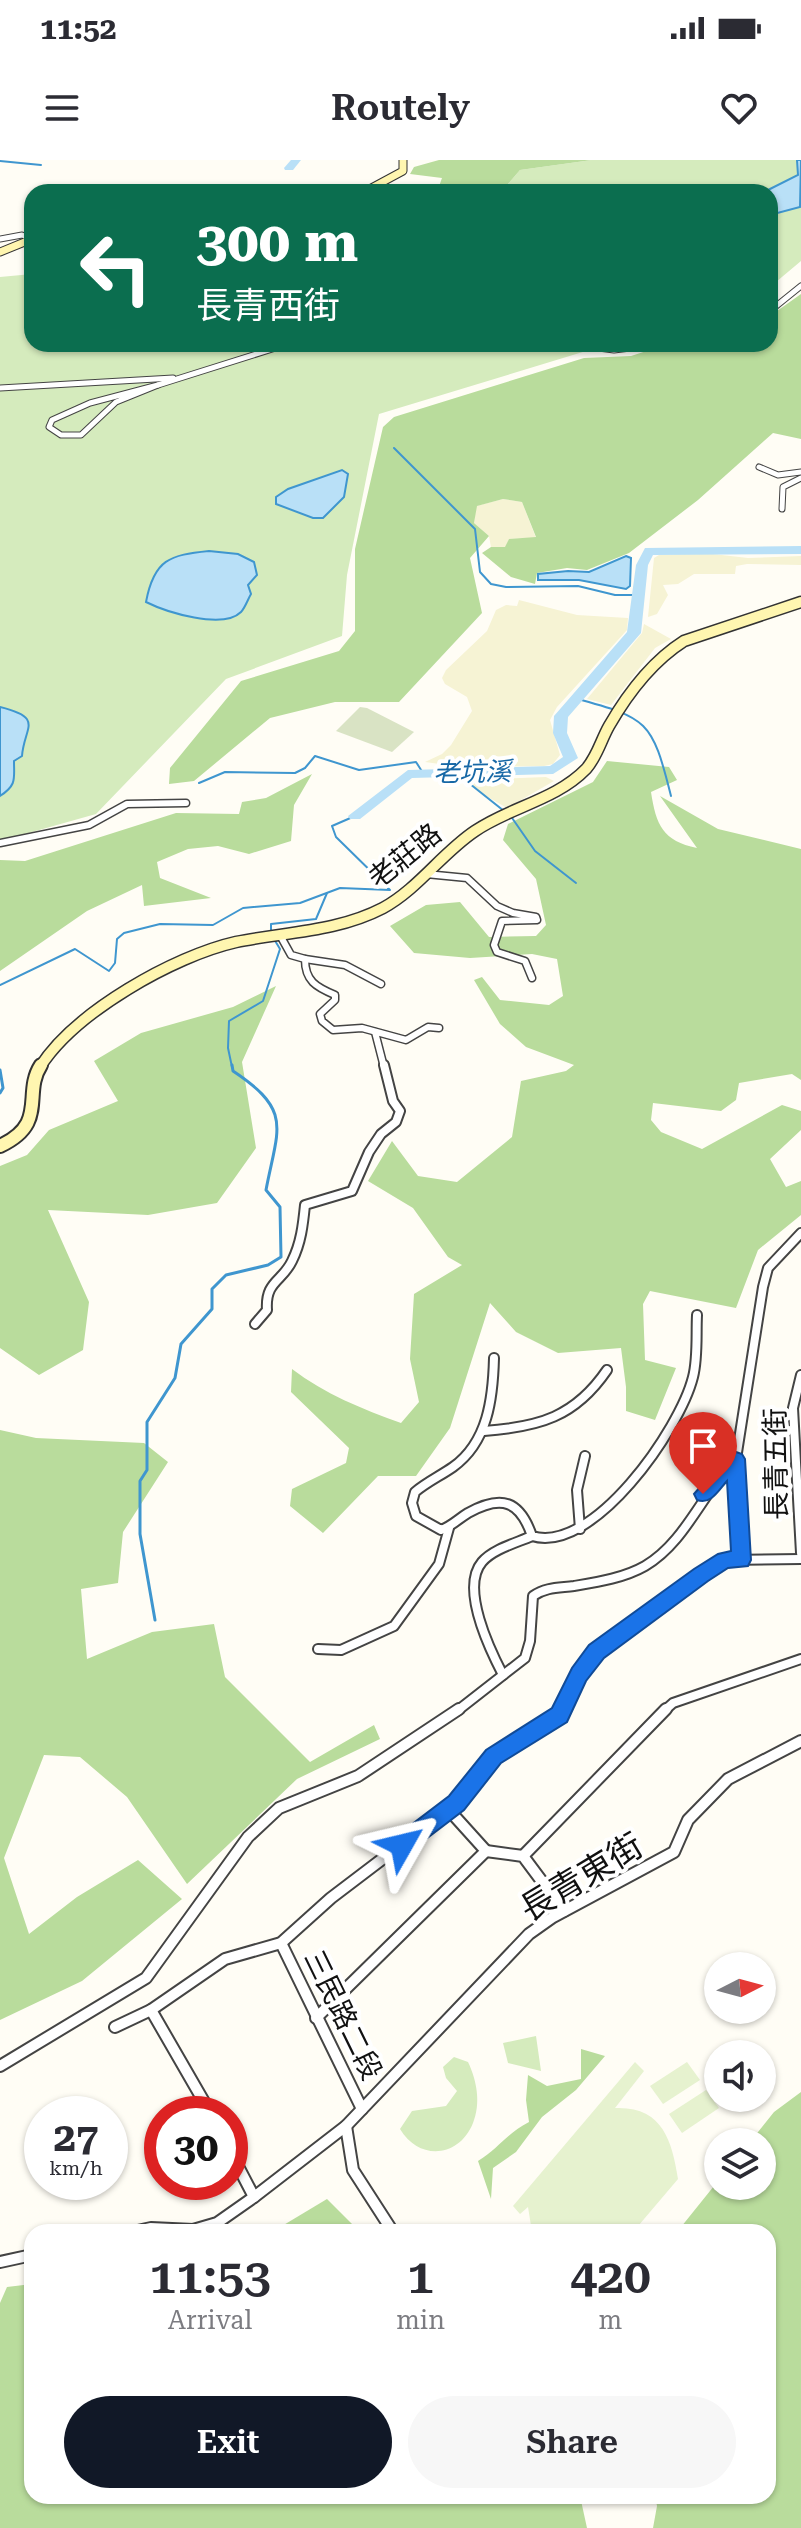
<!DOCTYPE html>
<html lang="en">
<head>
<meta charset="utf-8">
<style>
	body { margin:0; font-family:"Roboto Serif","Noto Sans TC",serif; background:#f7f7f7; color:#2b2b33; height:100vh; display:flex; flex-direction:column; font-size:30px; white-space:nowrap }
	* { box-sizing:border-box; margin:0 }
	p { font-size:26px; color:#7c7c81 }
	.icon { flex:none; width:44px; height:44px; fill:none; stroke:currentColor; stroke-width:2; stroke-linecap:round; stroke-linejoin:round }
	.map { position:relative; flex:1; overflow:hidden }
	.panel { position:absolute; left:24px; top:2064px; width:752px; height:280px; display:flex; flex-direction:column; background:#fff; border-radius:24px; box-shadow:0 2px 6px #0004 }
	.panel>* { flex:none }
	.top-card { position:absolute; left:24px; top:24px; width:754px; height:168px; border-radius:24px; box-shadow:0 2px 6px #0004; background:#0b6e4f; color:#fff; overflow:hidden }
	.needle { width:52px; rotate:84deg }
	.tools { position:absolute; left:704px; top:1792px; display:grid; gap:16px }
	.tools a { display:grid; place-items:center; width:72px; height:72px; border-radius:50%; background:#fff; box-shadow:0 2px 6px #0004; font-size:40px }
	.speed { position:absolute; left:24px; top:1936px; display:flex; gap:16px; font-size:40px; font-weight:700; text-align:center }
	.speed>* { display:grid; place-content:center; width:104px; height:104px; border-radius:50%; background:#fff; box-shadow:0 2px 6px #0004; line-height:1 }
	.speed small { font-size:20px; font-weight:400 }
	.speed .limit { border:12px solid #d22; background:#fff; color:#111 }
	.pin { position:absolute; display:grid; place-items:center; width:68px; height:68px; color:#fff; margin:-82px -34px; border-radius:50% 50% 50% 0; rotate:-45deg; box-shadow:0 0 8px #0007 }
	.pin .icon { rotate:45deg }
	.me { position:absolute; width:88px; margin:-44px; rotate:53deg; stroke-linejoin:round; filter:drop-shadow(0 0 6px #0008) }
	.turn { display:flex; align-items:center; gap:28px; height:168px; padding:0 40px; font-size:36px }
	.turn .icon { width:104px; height:104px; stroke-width:2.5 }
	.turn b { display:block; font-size:56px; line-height:68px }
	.eta { display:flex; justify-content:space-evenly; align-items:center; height:136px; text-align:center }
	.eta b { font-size:48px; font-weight:600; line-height:56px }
	.button { display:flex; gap:16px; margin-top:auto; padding:16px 40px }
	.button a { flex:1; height:92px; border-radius:48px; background:#111827; color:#fff; font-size:32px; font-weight:600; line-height:92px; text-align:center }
	.button a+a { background:#f7f7f7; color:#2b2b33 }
	.status { display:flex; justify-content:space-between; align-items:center; height:56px; padding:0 40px; background:#fff; direction:ltr }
	.status svg { height:22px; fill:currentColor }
	header { display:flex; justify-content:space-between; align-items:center; height:104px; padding:0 40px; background:#fff; font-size:36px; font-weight:600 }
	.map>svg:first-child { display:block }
	.farmland { fill:#f6f3d4 }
	.green { fill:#d5ebbd }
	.forest { fill:#b9dc9c }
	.cemetery { fill:#d9e3c4 }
	.pitch { fill:#e6f2cf }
	.water { fill:#b9e0f7; stroke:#3f96cf; stroke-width:2 }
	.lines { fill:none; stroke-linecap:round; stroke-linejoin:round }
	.stream-far1 { stroke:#3f96cf; stroke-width:2 }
	.stream { stroke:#3f96cf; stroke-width:3 }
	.river { fill:#b9e0f7; fill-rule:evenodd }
	.street-far3-casing { stroke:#444; stroke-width:7 }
	.street-far2-casing { stroke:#444; stroke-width:9 }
	.street-far1-casing { stroke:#444; stroke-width:12 }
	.street-casing { stroke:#444; stroke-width:14 }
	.secondary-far2-casing { stroke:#333; stroke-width:9 }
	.secondary-far1-casing { stroke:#333; stroke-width:13 }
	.secondary-casing { stroke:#333; stroke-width:16 }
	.street-far3 { stroke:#fff; stroke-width:5 }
	.street-far2 { stroke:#fff; stroke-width:6 }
	.street-far1 { stroke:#fff; stroke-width:8 }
	.street { stroke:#fff; stroke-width:10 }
	.secondary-far2 { stroke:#fff6b0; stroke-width:7 }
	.secondary-far1 { stroke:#fff6b0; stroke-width:10 }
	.secondary { stroke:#fff6b0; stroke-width:12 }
	.route { fill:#1a73e8; stroke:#114b97; stroke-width:2 }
	.labels { text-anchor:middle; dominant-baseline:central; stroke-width:8; stroke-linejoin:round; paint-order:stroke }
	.far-water-label { font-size:26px; font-style:italic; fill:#1768a6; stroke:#fff }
	.street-label { font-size:28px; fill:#111; stroke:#fff }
	.near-street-label { font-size:34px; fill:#111; stroke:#fff }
</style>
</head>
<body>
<div class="status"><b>11:52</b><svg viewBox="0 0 49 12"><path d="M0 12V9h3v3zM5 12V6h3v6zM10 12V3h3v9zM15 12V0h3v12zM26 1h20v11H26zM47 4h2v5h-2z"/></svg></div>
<header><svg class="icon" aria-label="menu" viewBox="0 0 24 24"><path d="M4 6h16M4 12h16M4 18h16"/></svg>Routely<svg class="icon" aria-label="heart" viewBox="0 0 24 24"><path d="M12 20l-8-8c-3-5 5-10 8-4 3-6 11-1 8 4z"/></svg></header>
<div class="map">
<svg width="801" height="2368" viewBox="0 0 801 2368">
	<rect width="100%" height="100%" fill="#fffdf5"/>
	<g class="farmland">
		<path d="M503,339L522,342L536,378L509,379L506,387H491L489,376L474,363L476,346Z"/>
		<path d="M704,393L748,398L801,396V405L747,404L736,406L735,414H694L678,424L663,425L668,435L657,454L648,457L654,398L659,395Z"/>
		<path d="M519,440L577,455L628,458L627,470L557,547L550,560L560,595L553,604L544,606L462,607L425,602L442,594L451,585L472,551L467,537L445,524L442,518L446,510L487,471L496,450L506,445L517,446Z"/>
		<path d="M644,464L671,479L655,488L611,545L587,539L642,473Z"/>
		<path d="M546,617L554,621L507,648L481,633L466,620Z"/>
	</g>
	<g class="green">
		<path d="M592,0H801V101L770,127V32H501L520,10Z"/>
		<path d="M32,114V184H609L379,254L347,415L342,476L226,519L96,654L0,681V117Z"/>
		<path d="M536,1876L541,1911L508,1903L503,1883Z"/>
		<path d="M454,1897L468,1902C477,1921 481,1943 473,1963C459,1998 419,2001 400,1969L412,1951L446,1946L457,1931L446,1918L443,1907Z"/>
	</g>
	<g class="forest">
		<path d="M439,0H592L520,10L501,32H437L442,18L410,14L414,7Z"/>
		<path d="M801,134V279L773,273L698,340L629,393L587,410L567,408L537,413L535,424L511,417L482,393L491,387H505L509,379L536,377L522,342L503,339L477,346L474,363L489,376L470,398L482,453L399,542H335L270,558L194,621L169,624L170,608L241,521L339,491L355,471V389L383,267L394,257L584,198L631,196L668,184H770V156Z"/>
		<path d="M607,601L669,607L677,620L651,632C656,665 663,681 697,688L660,636L718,669L801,689V920L792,914L739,923L736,940L721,951L653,943L651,960L661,972L702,989L782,945L801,951V970L770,999L786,1027L801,1021V1055L758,1090L736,1148L650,1131L643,1144L645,1200L676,1208L655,1260L626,1251V1227L621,1188L558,1193L516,1172L490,1143L450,1268L416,1316H378L323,1373L290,1346L292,1329L346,1303L349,1288L291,1232L292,1209C325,1234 362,1249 401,1263L419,1242L410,1199L414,1134L462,1105L448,1097L413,1048L368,1021L392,981L418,1016L457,1022L512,977L521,921L566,911L574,905L526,887L500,864L474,820L482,817L500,840L549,845L563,836L557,799L532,794L470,798L414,793L390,766L426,745L460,742L489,777L536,776L546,765L536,719L503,680L508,664L593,622Z"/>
		<path d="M312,614L294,645L291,681L249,694L218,686L188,689L157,702L160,718L211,738L144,746L142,725L87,751L0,811V700L25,701L176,653L239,654L242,642L266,638Z"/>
		<path d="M276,826L242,902L256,988L217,1043L148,1055L48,1050L89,1142L83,1190L39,1215L0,1188V1006L27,995L49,970L118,941L94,901L141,873L233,847Z"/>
		<path d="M0,1270L36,1278L144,1283L168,1302L123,1372L118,1423L81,1429L87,1499L152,1472L214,1464L225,1517L310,1602L374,1565L380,1579L297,1619L187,1724L127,1637L80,1597L44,1595L4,1698L29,1774L77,1737L138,1700L182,1739L82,1821L0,1860Z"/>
		<path d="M581,1889L605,1896L576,1930L542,1957L516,1992L493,2008L491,2039L478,2001C499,1988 506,1974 529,1962L526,1940L528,1915L547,1926L581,1919Z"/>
		<path d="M801,1932V2368H653L657,2346L655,2336H768V2072H677L718,2021V2026H762V1982H750L774,1952Z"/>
		<path d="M327,2039L360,2072H272Z"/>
		<path d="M32,2124V2336H580L587,2368H0V2143L7,2127Z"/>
	</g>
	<path class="cemetery" d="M360,547L367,548L414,572L392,592L336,571Z"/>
	<g class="pitch">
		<path d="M635,1902L644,1911L615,1948C662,1946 672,1980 678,2019L633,2072H532L528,2047L520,2054L513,2046Z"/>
		<path d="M687,1902L700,1920L663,1944L650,1926Z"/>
		<path d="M706,1930L719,1948L682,1973L669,1954Z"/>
	</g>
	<g class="water">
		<path d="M797,0H801L800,47L770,55V32H764L798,15Z"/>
		<path d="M342,310L348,314L344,337L323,358H313L276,344V337L288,329Z"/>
		<path d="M209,391L238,394L254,402L257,415L248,425L251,434C248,439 245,448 241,452C223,470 166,452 146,442C154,399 170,395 209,391Z"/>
		<path d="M626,396L631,398L630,426L626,429L579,420H538V414L568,411L589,412Z"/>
		<path d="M0,547C45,558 24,567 22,596L14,601C14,619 17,625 0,636Z"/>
	</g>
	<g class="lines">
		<g class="stream-far1">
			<path d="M0,1L41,5"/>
			<path d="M394,288L475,369L480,412L491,424L506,427L578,426L615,435H640"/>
			<path d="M574,538C648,558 652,560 671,636"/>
			<path d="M455,612L504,651"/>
			<path d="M199,623L225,612L295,613L305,608L315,596L359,610L416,602L423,613"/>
			<path d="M510,655L535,691L576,723"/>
			<path d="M271,773V764L316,759L327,733"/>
			<path d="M0,825L75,789L109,811L115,803L117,779L124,773L160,764L213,765L243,748L300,743L340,728L390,730L336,677L332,666L355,656"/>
			<path d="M232,907L228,888L229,861L263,841L280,789L274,779"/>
		</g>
		<g class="stream">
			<path d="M0,910L3,928L0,933"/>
			<path d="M155,1460L140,1374V1321L147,1310V1262L175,1218L181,1184L212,1149V1129L226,1115L268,1105L281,1097L280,1047L266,1030C278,967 293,951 233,911L232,905"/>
		</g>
		<g class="river">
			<path d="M291,0H301L293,10H285L284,8Z"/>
			<path d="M801,386V394L653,395L648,405L641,473L568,557L567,573L578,598L553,614L412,618L360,659H350L348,656L408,610L550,606L563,597L553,573L554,556L627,472L636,405L645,388Z"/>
		</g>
		<g class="street-far3-casing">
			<g id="street-far3">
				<path d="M0,79L22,75L32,79"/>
				<path d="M770,151L801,126"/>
				<path d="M568,184L614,190L663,184"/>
				<path d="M158,225L116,242L81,275H61L49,267L52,260L90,243Z"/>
				<path d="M158,225L288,184"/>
				<path d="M0,228L173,218"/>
				<path d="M759,307L778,315L801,312"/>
				<path d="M782,349L783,327L801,318"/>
			</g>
		</g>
		<g class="street-far2-casing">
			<g id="street-far2">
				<path d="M0,683L89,665L127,644L186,643"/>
				<path d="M426,714L467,718L497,746L513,753L536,757L537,760L502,761L494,785L497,792L525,801L532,818"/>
				<path d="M281,777L291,795L305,799C305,821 316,827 335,835V840L320,854L322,861L333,870L362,868L406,880L428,867L439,868"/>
				<path d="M305,799L345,805L381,824"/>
				<path d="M375,872L384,907"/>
			</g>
		</g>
		<g class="street-far1-casing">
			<g id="street-far1">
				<path d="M255,1164L267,1150C265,1121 282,1122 292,1101C301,1083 303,1065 305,1045L352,1031L369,992L381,974L396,962L400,951L393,941L384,905"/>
				<path d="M494,1198C493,1238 488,1282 453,1307C440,1316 427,1322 415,1332L412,1343L416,1356L441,1370C452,1366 458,1359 468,1353C502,1334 520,1341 532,1376C593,1395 680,1269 693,1217C698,1198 696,1174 697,1155"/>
				<path d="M801,1215L793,1248L801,1393"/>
				<path d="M484,1271C539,1267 575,1257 607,1210"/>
				<path d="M580,1369L577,1330L585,1296"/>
				<path d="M741,1400L736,1299L763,1127L768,1108L801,1073"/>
				<path d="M318,1489L341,1490L394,1466L439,1404L449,1368"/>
				<path d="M503,1515C490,1490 460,1428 482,1402C493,1389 516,1383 532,1376"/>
				<path d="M457,1551L525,1498L530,1481L533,1436C546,1427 559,1428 574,1426C598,1422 624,1418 645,1406C686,1382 703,1331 736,1299"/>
				<path d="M561,1551L579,1515L597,1491L701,1415L725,1400L801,1399"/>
				<path d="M664,1551L673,1543L801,1499"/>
			</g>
		</g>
		<g class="street-casing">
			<g id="street">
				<path d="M486,1691L523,1696L564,1751"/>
				<path d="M523,1696L666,1549"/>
				<path d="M281,1783L362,1949"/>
				<path d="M151,1850L211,1954"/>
				<path d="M316,1858L486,1691L449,1650"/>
				<path d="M115,1867L151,1850L225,1799L281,1783L331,1738L456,1643L494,1596L559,1555L562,1549"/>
				<path d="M0,1906L146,1818L248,1677L279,1648L358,1616L459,1549"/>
				<path d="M346,1966L353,2010L393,2072"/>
				<path d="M230,1991L254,2037"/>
				<path d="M133,2072L151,2068L193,2070L217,2063L254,2037L346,1966L529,1774L553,1757L674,1692L688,1660L728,1619L801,1581"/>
				<path d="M0,2102L32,2095"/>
			</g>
		</g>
		<g class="secondary-far2-casing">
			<g id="secondary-far2">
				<path d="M364,32L403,11V0"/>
				<path d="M0,92L32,79"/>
			</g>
		</g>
		<g class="secondary-far1-casing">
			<path id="secondary-far1" d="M40,907C75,852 174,796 236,782C285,772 337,772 383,748C418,729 442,693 475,671C510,647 556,640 586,609C597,597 601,580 609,566C628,533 651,502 684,481L801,442"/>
		</g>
		<g class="secondary-casing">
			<path id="secondary" d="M0,986C49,963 22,934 41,905"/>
		</g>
		<use href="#street-far3" class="street-far3"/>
		<use href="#street-far2" class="street-far2"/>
		<use href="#street-far1" class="street-far1"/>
		<use href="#street" class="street"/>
		<use href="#secondary-far2" class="secondary-far2"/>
		<use href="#secondary-far1" class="secondary-far1"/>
		<use href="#secondary" class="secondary"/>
	</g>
	<path class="route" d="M736,1292L742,1294L745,1299L751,1400L748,1406L728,1408L708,1421L604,1498L586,1521L567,1562L501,1603L464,1650L409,1692L402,1695L394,1692L391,1685L394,1678L449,1636L486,1590L552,1548L572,1508L589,1485L694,1409L718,1394L731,1391L727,1321C718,1331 711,1345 697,1340L694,1334L729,1294Z"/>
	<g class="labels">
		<g class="far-water-label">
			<text transform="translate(472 612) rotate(-1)">老坑溪</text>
		</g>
		<g class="street-label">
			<text transform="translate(405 696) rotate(-39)">老莊路</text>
			<text transform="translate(776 1304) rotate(-91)">長青五街</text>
			<text transform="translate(343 1855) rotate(64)">三民路二段</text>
		</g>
		<g class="near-street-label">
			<text transform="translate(581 1717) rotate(-31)">長青東街</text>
		</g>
	</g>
</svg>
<div class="tools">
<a><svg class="needle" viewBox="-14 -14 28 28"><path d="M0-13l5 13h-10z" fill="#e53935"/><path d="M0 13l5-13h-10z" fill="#7c7c81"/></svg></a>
<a><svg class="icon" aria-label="sound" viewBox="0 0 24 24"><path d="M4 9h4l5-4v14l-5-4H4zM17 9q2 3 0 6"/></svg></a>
<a><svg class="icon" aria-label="layers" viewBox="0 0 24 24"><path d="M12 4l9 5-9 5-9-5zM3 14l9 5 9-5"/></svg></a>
</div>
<div class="speed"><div>27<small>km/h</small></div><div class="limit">30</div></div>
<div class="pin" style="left:703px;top:1334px;background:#d93025"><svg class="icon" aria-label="arrive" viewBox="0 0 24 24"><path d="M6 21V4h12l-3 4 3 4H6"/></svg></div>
<svg class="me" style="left:402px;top:1685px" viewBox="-20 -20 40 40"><path d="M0-17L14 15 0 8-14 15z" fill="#1a73e8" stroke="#fff" stroke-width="4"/></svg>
<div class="top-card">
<div class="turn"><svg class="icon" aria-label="left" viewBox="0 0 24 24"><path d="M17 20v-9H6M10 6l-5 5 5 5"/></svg><div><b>300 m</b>長青西街</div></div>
</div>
<section class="panel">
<div class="eta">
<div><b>11:53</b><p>Arrival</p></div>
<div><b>1</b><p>min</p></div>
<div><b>420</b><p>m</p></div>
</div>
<div class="button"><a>Exit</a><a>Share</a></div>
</section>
</div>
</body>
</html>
